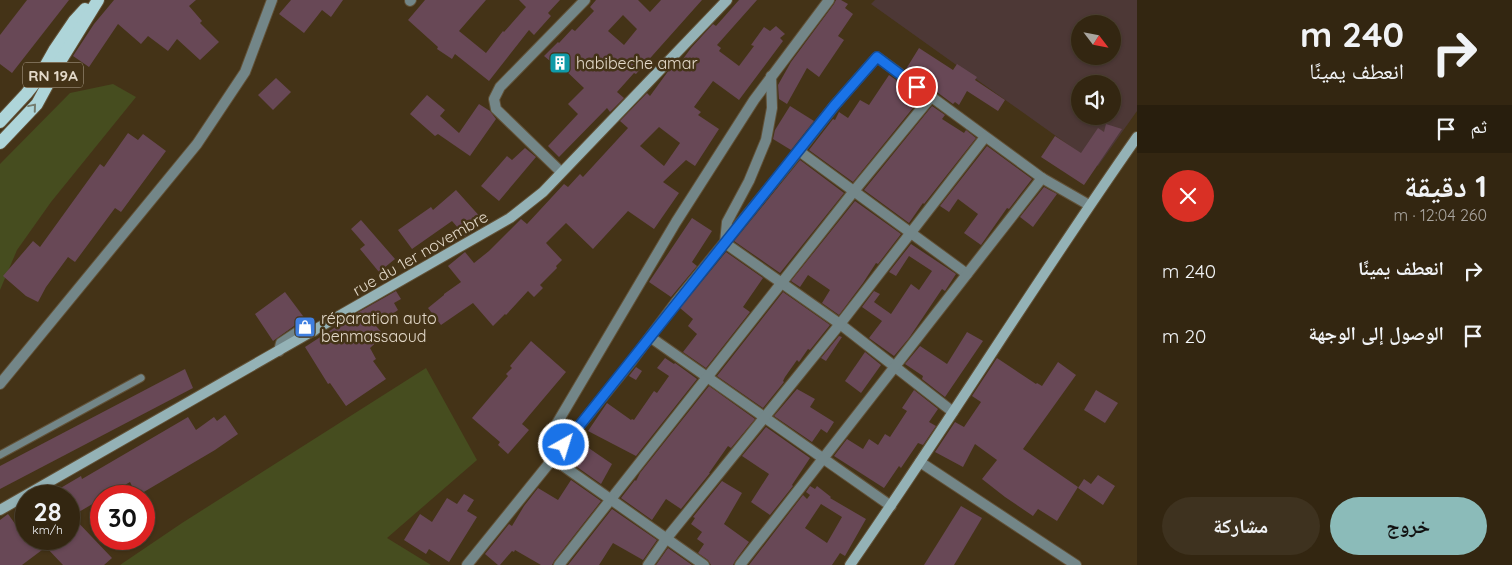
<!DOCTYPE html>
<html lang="ar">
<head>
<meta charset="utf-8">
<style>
	body { margin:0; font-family:Quicksand,"Noto Naskh Arabic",sans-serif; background:#3e321f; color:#f1f3f6; direction:rtl; height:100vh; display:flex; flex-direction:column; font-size:19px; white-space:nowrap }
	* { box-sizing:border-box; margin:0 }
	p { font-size:16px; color:#a9a59f }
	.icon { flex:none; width:28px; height:28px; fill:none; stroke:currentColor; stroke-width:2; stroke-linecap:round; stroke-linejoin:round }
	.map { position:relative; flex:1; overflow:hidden; direction:ltr }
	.drawer { display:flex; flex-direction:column; background:#332611; width:375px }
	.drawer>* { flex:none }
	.banner { background:#332611; color:#f1f3f6; overflow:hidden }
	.needle { width:32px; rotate:122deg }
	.fabs { position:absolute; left:1071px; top:15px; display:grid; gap:10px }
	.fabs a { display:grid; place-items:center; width:50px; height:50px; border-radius:50%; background:#332611; box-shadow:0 1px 4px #0004,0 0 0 1px #4e4331; font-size:25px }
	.speed { position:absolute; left:15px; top:485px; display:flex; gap:10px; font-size:25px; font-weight:700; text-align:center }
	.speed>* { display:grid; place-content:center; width:65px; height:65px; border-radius:50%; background:#332611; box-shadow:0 1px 4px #0004,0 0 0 1px #4e4331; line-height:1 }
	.speed small { font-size:12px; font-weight:400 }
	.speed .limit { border:8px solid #d22; background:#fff; color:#111 }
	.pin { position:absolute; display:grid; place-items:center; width:42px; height:42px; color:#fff; margin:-21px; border:2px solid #fff; border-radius:50%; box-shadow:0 1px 5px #0007 }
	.me { position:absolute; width:55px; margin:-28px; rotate:39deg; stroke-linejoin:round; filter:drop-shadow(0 0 4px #0008) }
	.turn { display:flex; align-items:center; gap:18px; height:105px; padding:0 25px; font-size:22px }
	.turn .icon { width:65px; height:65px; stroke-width:2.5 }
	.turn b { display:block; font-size:35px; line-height:42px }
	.then { display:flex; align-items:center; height:48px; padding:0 25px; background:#0003; gap:10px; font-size:19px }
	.round { display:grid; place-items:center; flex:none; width:52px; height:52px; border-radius:26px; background:#3e321f }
	.head { display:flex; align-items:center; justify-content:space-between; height:85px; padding:0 25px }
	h1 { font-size:30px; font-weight:800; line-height:38px }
	.primary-button { display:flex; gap:10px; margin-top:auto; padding:10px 25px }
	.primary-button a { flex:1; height:58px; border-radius:30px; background:#8bbbb9; color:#111; font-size:20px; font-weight:800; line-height:58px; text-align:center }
	.primary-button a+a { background:#3e321f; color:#f1f3f6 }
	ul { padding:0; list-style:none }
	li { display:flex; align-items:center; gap:15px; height:65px; padding:0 25px }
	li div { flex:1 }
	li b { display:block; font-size:19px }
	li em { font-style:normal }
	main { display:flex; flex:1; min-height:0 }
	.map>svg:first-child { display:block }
	.commercial { fill:#4d3836; fill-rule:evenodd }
	.green { fill:#464d1f }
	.building { fill:#684856; fill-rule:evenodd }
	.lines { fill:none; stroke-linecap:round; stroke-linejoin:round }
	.lane-casing { stroke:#615137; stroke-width:9 }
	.street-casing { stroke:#615137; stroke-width:12 }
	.secondary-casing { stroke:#615137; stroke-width:12 }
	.primary-casing { stroke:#615137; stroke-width:14 }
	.lane { stroke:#738688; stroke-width:7 }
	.street { stroke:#738688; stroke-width:10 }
	.secondary { stroke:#94b2b6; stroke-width:10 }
	.primary { stroke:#aed5d9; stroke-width:12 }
	.oneway { stroke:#747c6e }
	.route-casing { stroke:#114b97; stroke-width:12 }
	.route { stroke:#1a73e8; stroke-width:9 }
	.labels { text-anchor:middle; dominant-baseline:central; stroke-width:5; stroke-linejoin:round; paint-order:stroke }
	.shield { fill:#443317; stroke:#b3a794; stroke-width:1 }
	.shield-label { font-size:15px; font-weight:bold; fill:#e3d9c9 }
	.poi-label { font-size:16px; fill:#e3d9c9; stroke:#443317; text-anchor:start }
	.street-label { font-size:16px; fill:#e3d9c9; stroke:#443317 }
</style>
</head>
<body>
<main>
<section class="drawer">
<div class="banner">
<div class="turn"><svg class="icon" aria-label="right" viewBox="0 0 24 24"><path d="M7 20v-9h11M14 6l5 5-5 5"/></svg><div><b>240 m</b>انعطف يمينًا</div></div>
<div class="then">ثم<svg class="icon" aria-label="arrive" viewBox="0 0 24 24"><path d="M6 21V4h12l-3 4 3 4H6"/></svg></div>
</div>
<div class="head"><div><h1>1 دقيقة</h1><p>260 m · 12:04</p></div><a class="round" style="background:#d93025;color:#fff"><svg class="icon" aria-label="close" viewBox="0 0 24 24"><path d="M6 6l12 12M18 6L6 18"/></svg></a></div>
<ul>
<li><svg class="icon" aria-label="right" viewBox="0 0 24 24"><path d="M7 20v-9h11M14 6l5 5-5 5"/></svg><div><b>انعطف يمينًا</b></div><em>240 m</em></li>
<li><svg class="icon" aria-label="arrive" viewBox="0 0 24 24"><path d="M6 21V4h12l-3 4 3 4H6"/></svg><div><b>الوصول إلى الوجهة</b></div><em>20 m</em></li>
</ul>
<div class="primary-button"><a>خروج</a><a>مشاركة</a></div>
</section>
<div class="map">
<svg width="1137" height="565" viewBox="0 0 1137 565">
	<rect width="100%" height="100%" fill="#443317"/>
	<path class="commercial" d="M875,0H1137V111L1098,166L871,4ZM1080,24H1112V56H1080ZM1080,84H1112V116H1080Z"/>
	<g class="green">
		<path d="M113,84L136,97L51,202L17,250L0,290V164L70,93Z"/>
		<path d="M426,368L477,460L387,538L431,565H120L182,523Z"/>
	</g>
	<g class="building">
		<path d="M27,0H69L12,73L0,64V35Z"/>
		<path d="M114,0H196L189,6L202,21L200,23L219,42L200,60L177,39L168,51L148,36L141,44L118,24L89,67L73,56L94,24Z"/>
		<path d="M291,0H343L331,17L322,10L304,33L279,14Z"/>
		<path d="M425,0H486L459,31L486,53L503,31L504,32L526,7L519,0H560L548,13L551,16L534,35L529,30L489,81L455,54L452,59L437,49L438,47L408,20Z"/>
		<path d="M596,0H638L650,12L661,0H702L636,74L634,73L617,92L624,98L610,112L607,108L559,157L548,146L578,114L568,104L584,88L563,68L561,70L544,56L558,42L559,43L572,29L575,31L594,11L590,7ZM623,15L637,29L624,45L608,31Z"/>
		<path d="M739,0H757L717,45L721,48L719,51L739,66L754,46L751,45L764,27L770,31L776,26L785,34L780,38L783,41L739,100L713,81L694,107L701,112L698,115L719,129L695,166L686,160L663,182L679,193L654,229L628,211L593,249L566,223L546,243L562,260L556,266L557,268L540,285L543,288L534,297L528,291L506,315L505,314L493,326L473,303L441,325L428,308L444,295V294L461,282L448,266L465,252L474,263L489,251L521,219L527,224L564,184L568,187L580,174L583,177L628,128L620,121L647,93L650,96L669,70L674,65L677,67L691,48L713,24L716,26ZM659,127L680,143L664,166L640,146Z"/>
		<path d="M836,0H841L848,4L845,8L853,14L838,36L844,40L819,77L807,68L787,104L779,99L778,85L791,62L834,4Z"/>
		<path d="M919,48L953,70L957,64L977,77L975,80L1005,100L998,111L967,91L959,105L955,102L953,104L906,69Z"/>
		<path d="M889,75L921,98L853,182L809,150L833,119L835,120L839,112L848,118L860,100L869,105Z"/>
		<path d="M276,78L291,92L273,110L258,95Z"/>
		<path d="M427,95L445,110L440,116L459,133L479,104L490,111L496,119L470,156L438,134L435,136L410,114Z"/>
		<path d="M790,106L814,121L791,150L773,139L775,130Z"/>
		<path d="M932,106L945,115L942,119L964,133L966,130L976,138L924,204L923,203L909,223L864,190Z"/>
		<path d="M1106,124L1122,129L1084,185L1041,157L1055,136L1081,153L1098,128L1104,132Z"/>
		<path d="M128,133L138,140L143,134L166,151L121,212L115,208L75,262L68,257L46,287L38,302L26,296L3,276L33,241L40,247L100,164L104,167Z"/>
		<path d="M987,146L1032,179L1009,209L1007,208L981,245L964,233L978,214L958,199L949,212L940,206Z"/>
		<path d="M525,148L536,157L499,201L481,186L507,156L512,160Z"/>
		<path d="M800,160L844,193L780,273L734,241Z"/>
		<path d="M1044,187L1057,194L1033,227L1020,217Z"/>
		<path d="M456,190L483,220L465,236L452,221L412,249L398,230L431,207L433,210Z"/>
		<path d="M855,201L901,234L878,264L876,263L863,283L839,315L822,303L830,290L808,275L800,287L791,281Z"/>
		<path d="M692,218L712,231L692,262L697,266L671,297L649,282Z"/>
		<path d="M361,220L395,259L379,272L360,249L365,245L351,229Z"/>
		<path d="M911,244L956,274L945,291L942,289L909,338L894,356L869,338L882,321L862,307L874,291L880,294L874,302L891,314L911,284L919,290L932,271L909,256L896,276L889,272Z"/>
		<path d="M726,252L763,278L743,307L750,312L706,368L683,352L697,334L688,326L693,319L680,308Z"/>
		<path d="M396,291L401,299L394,303L398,310L376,326L384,335L370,348L376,359L373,361L386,379L346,406L330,383L328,384L305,347L357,313Z"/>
		<path d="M285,292L306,320L301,321L273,341L255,314Z"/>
		<path d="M783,292L830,325L810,350L808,349L799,362L797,360L785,377L783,381L784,382L763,408L717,376Z"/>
		<path d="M967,332L983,341L945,397L922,379L923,376L905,364L920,346L947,364Z"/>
		<path d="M839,336L842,337L826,361L821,358Z"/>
		<path d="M531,341L566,372L522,424L529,430L508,454L498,445L500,442L472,418L508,376L506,374L512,368L510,366Z"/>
		<path d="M865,352L881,365L861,393L845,381Z"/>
		<path d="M665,358L674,364L675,363L697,379L636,456L588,431L607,403L631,420L632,419L634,420L654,391L657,393L669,376L657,368Z"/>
		<path d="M997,358L1036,384L1037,383L1042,386L1058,362L1076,375L1023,449L1078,487L1057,521L1038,509L1033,516L1005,497L982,479L997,460L975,444L963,467L935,452L955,422L964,427L981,402L972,396Z"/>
		<path d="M636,367L642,371L636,380L629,376Z"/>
		<path d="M185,369L193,388L0,489V466Z"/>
		<path d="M709,386L755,419L731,448L728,446L709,473H710L681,509L666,499L652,520L621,498L635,480L636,481L640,473Z"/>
		<path d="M797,389L815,399L810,407L834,422L827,433L821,429L812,442L774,416Z"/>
		<path d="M914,390L938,409L929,422L936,426L923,445L918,443L901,468L899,466L884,488L834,456L847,439L863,449L869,439L878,445L885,434L890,437L907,411L902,408Z"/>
		<path d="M1096,390L1118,403L1105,423L1084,410Z"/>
		<path d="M225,415L238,434L215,450L137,496L130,482L106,496H101V499L72,516L112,558L104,565H63L46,547L22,565H0V520L8,514L26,539H69V496H47L81,476L82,479L188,417L196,430L214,417L217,421Z"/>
		<path d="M766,427L810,458L792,485L793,486L770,515L751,502L769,474L742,456Z"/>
		<path d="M577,440L612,464L601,484L563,457Z"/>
		<path d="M1098,475L1115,486L1103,505L1078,488L1084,479L1091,484Z"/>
		<path d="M571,480L601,501L554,561L552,565H541L515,550L514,552L512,551L500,565H498L485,554L509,524L512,526L524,506L538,488L558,500Z"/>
		<path d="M722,481L742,493L724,524L749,542L735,561L733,565H711L708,560L698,553L704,544L697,539L702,532L691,524L695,518L693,517Z"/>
		<path d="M810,486L815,489L817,486L831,497L830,498L866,519L845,556L840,553L832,565H749L803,495L807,499L810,495L806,492ZM821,504L842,517L827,543L805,528Z"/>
		<path d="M464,494L474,500L467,511L477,517L449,562L429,549L426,554L404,540L420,514L432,522L447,498L457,504Z"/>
		<path d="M961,506L982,518L954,565H924Z"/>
		<path d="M612,509L657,540L643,560L613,543L599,565H568Z"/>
		<path d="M668,548L692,565H656Z"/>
	</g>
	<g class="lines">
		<g class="lane-casing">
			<path id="lane" d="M0,455L141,378"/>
		</g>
		<g class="street-casing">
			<g id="street">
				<path d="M410,1L411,0"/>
				<path d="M771,76L772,108L766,140L749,181L727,222L725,243L840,324L953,412"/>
				<path d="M799,151L967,274"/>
				<path d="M561,172L496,109L494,99L500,87L585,0"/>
				<path d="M650,337L891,506"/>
				<path d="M279,351L281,343L305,327L314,331"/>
				<path d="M0,384L197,144L245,72L272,0"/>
				<path d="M920,462L1076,565"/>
				<path d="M467,565L631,362L676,302L799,151L834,106L877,57L1042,178L1089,205"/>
				<path d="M559,565L854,191L931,97"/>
				<path d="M648,565L666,539L840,324L985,137"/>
				<path d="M704,565L559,463L548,454L547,440L676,222L754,100L829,0"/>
				<path d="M740,565L1042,178"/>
			</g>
		</g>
		<g class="secondary-casing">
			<g id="secondary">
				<path d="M0,510L510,218L543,192L727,0"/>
				<path d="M850,565C948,424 1038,278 1137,137"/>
			</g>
		</g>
		<g class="primary-casing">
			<g id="primary">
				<path d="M0,122L26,94L38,79L55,49L74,21L85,9"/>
				<path d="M0,143L37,104L61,60L98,0"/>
			</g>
		</g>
		<use href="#lane" class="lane"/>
		<use href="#street" class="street"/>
		<use href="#secondary" class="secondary"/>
		<use href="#primary" class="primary"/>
	</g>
	<defs><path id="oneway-chevron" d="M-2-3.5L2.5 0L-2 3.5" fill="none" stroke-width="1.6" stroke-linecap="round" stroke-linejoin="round" transform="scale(1.25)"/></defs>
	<use class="oneway" href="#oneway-chevron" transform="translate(33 107) rotate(-50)"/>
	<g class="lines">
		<g class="route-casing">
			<path id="route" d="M564,445L834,106L877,57L917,87"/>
		</g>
		<use href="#route" class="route"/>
	</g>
	<defs>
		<g id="building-square" transform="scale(1.125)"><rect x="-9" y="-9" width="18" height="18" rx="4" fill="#0f9aa8" stroke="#443317"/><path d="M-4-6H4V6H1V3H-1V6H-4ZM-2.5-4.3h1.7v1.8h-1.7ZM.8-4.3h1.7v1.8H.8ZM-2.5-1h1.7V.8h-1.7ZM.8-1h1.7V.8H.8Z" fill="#fff"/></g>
		<g id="shop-square" transform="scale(1.125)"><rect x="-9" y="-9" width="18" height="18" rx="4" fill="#3f7fe0" stroke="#443317"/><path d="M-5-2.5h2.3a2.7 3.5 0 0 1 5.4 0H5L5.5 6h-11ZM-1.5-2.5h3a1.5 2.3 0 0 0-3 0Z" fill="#fff"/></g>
	</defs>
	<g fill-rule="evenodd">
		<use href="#building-square" x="560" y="63"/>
		<use href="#shop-square" x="305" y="327"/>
	</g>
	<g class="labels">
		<rect class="shield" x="23" y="62.5" width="60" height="25" rx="4"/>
		<g class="shield-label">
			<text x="53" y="75">RN 19A</text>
		</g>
		<g class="poi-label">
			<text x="576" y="63">habibeche amar</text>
			<text x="321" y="318">réparation auto<tspan x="321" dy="18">benmassaoud</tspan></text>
		</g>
		<g class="street-label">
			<text transform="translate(420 253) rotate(-30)">rue du 1er novembre</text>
		</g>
	</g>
</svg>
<div class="fabs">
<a><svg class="needle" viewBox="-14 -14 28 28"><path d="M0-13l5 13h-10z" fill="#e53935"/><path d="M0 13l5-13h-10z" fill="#a9a59f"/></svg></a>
<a><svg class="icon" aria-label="sound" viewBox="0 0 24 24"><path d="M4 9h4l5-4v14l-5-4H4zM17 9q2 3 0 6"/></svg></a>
</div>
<div class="speed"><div>28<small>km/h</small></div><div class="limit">30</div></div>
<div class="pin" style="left:917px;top:87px;background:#d93025"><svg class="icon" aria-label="arrive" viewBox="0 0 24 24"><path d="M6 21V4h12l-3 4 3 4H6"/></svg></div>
<svg class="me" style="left:564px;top:445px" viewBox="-20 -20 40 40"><circle r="17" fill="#1a73e8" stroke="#fff" stroke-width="3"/><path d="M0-11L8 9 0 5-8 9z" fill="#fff"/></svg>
</div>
</main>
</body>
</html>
